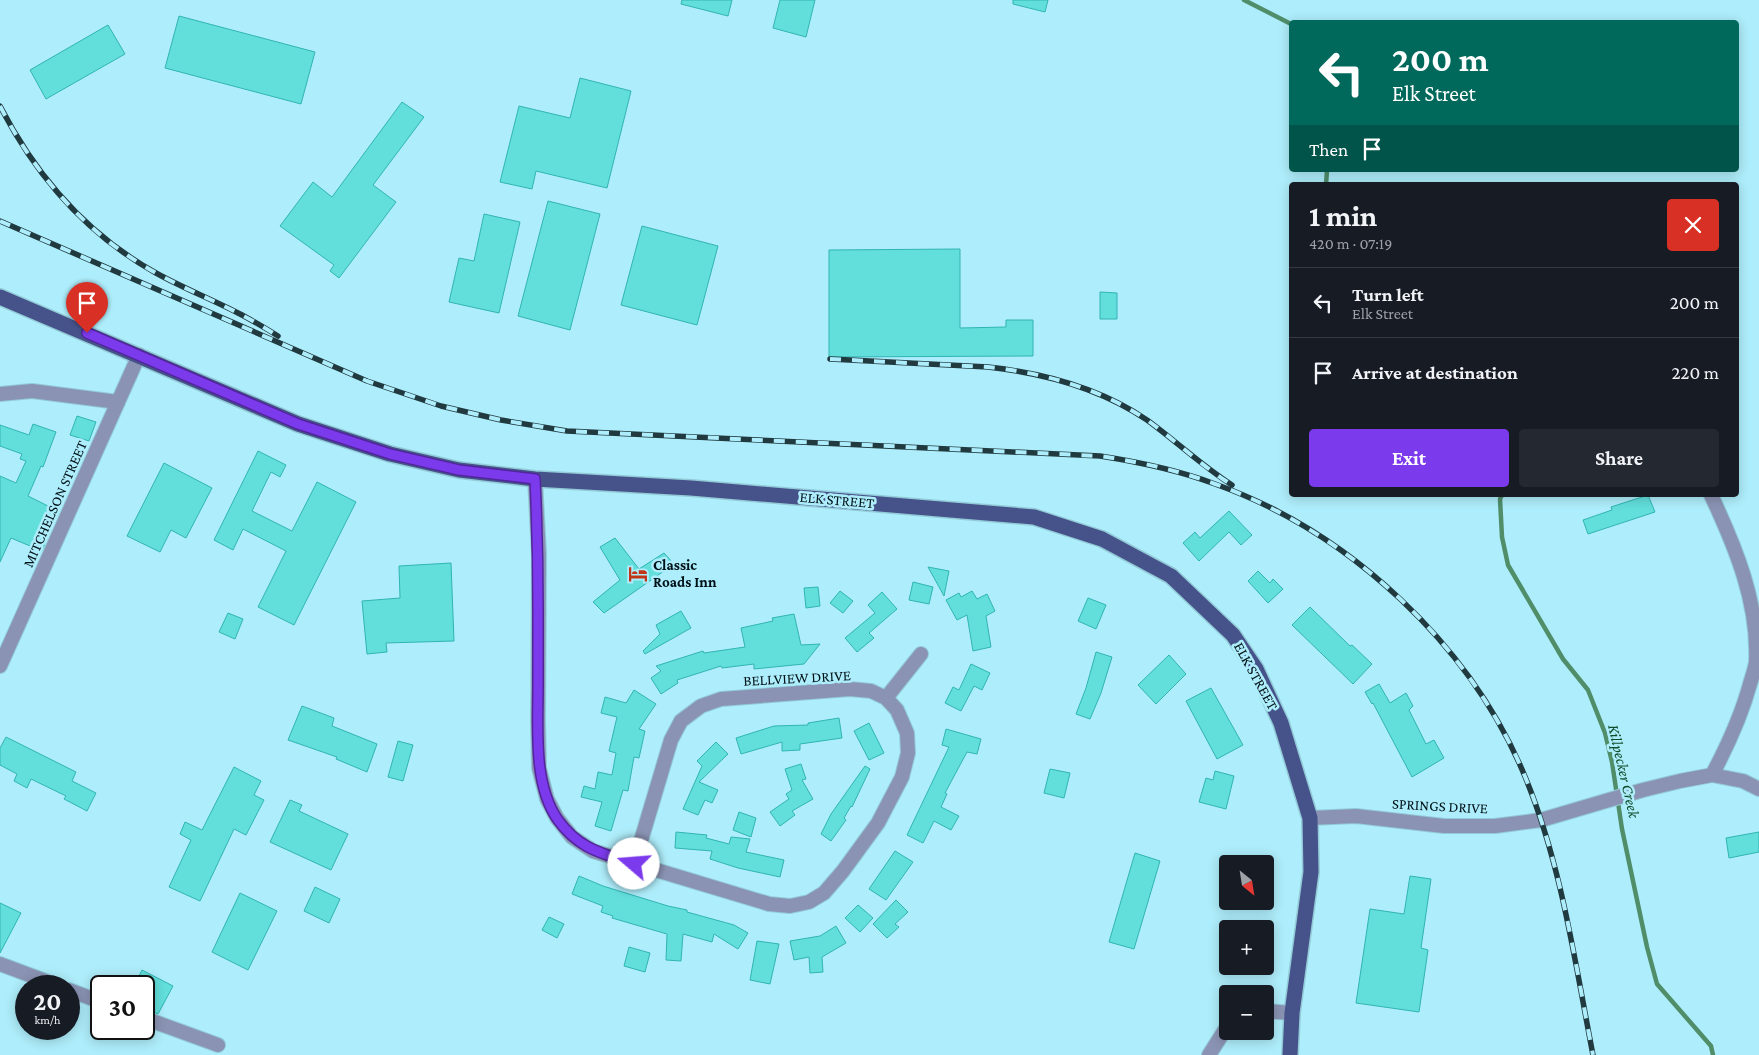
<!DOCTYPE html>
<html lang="en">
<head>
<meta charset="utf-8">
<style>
	body { margin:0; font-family:"Crimson Pro",serif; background:#242831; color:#f1f3f6; height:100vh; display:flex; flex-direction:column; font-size:19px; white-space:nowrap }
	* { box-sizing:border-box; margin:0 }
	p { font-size:16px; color:#9ea1a6 }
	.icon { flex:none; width:28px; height:28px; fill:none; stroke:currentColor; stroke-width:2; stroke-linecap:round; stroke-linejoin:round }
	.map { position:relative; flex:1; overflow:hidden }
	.details { position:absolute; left:1289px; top:182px; width:450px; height:315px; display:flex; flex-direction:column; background:#171b24; border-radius:5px; box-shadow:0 2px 12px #0003 }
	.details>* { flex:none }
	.top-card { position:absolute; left:1289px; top:20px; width:450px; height:152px; border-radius:5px; box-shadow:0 2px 12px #0003; background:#00695c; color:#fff; overflow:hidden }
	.needle { width:32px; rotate:150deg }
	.buttons { position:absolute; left:1219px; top:855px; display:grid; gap:10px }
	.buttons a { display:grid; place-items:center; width:55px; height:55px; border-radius:5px; background:#171b24; box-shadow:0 2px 12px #0003; font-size:25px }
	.speed { position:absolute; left:15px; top:975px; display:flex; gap:10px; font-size:25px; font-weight:700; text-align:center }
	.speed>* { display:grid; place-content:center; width:65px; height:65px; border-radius:50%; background:#171b24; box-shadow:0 2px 12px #0003; line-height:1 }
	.speed small { font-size:12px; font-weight:400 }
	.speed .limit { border:2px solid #111; border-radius:8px; background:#fff; color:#111 }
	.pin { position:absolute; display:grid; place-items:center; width:42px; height:42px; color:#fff; margin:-51px -21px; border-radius:50% 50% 50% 0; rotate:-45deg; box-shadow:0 0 5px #0007 }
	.pin .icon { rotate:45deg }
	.me { position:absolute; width:55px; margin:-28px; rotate:288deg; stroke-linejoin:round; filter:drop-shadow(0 0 4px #0008) }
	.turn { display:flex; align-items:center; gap:18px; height:105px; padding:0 20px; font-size:22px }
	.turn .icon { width:65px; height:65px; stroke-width:2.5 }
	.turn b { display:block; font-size:35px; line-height:42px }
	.then { display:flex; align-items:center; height:48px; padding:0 20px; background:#0003; gap:10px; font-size:19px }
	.round { display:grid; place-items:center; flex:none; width:52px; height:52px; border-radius:5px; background:#242831 }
	.head { display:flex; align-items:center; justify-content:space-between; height:85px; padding:0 20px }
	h1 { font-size:30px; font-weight:700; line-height:38px }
	.primary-button { display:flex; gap:10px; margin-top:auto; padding:10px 20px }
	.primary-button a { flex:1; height:58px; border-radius:5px; background:#7c3aed; color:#fff; font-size:20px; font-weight:700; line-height:58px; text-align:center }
	.primary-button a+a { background:#242831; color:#f1f3f6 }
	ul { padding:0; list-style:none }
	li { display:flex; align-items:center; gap:15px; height:70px; padding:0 20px; border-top:1px solid #363941 }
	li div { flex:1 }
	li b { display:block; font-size:19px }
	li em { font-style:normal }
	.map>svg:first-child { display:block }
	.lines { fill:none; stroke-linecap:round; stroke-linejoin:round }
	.stream { stroke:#508e6a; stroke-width:4.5 }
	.building { fill:#62dedb; stroke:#30b5b3 }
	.street-casing { stroke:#92cad7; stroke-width:16 }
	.primary-casing { stroke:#92cad7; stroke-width:18 }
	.street { stroke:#8b93b4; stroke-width:14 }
	.primary { stroke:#46528a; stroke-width:15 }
	.rail-casing { stroke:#203a40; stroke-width:5.5 }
	.rail { stroke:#aeedfb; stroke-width:4; stroke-dasharray:11; stroke-linecap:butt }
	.route-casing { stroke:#51269a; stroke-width:12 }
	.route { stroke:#7c3aed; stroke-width:9 }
	.labels { text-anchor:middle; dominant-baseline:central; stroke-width:5; stroke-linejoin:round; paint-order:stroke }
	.street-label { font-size:15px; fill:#001217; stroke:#aeedfb }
	.poi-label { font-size:15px; font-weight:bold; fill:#001217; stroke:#aeedfb; text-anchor:start }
	.water-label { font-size:16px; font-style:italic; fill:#0f4c29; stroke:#aeedfb }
</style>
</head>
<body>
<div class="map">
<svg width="1759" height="1055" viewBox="0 0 1759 1055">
	<rect width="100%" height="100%" fill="#aeedfb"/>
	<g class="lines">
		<g class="stream">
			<path d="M1244,0L1291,24"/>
			<path d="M1326,185L1327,170"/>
			<path d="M1502,495L1500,499L1502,537L1508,565L1563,659L1588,690L1605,733L1612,762L1622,829L1647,947L1657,984L1711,1046L1713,1055"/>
		</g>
	</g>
	<g class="building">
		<path d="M682,0H732L728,16L681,4Z"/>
		<path d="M780,0H815L806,37L773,28Z"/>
		<path d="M1013,0H1048L1045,12L1013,4Z"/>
		<path d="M179,16L315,52L301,104L165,68Z"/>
		<path d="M108,25L125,54L46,99L30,70Z"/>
		<path d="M580,78L631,91L607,188L536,171L532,189L500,182L519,106L570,118Z"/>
		<path d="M402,102L424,117L373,185L396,202L339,278L330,271L334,265L280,226L313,182L332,197Z"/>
		<path d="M548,201L600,214L570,330L518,316Z"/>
		<path d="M484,214L520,222L499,313L449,302L459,258L474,261Z"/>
		<path d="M642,226L718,246L697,325L621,305Z"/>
		<path d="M960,249V328L1006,327V320H1033V356L829,357V250Z"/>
		<path d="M1100,292L1117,293V319H1100Z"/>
		<path d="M77,416L96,422L89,441L70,435Z"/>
		<path d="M33,424L56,432L43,467L41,466L28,496L58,511L42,551L11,538L0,562V476L16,483L26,461L20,459L22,454L0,446V425L29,435Z"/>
		<path d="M258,451L286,465L280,477L271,472L252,511L292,531L317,482L356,502L294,625L258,607L286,551L243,529L233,550L214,540Z"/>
		<path d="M164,463L212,488L186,538L171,530L160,552L127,536Z"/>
		<path d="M1648,495L1655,512L1588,534L1583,520L1612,510L1611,507Z"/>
		<path d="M1229,511L1252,535L1241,545L1229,532L1199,561L1183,543L1195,532L1200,538Z"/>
		<path d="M615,538L639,569L664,553L674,564L604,613L593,602L620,580L600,547Z"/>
		<path d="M451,563L454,641L386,643L387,652L367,654L362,601L400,598L399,566Z"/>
		<path d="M928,567L949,571L944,596Z"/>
		<path d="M1258,571L1270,583L1273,579L1283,589L1268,603L1248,581Z"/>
		<path d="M913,582L933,587L929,604L909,600Z"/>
		<path d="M818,587L820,606L806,608L804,588Z"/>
		<path d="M840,591L853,601L843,613L830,603Z"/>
		<path d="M972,591L977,599L987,594L995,611L986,616L991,647L973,651L967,615L957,620L946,600L959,593L961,597Z"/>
		<path d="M882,592L897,609L869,633L874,638L857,652L845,638L875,613L868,605Z"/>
		<path d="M1088,598L1106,605L1096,629L1078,621Z"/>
		<path d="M1310,607L1350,646L1352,645L1372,664L1353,684L1292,625Z"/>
		<path d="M681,611L691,628L645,654L643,651L660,634L656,625Z"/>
		<path d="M228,613L243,619L235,639L219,632Z"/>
		<path d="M794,614L801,645L820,644L804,664L754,669V664L722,668L721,666L677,680L678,683L661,694L651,678L661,671L656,666L703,651L704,653L745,647L741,628L773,621L772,618Z"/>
		<path d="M1096,652L1112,657L1101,693L1090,719L1076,714L1086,688Z"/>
		<path d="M1169,655L1186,674L1156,704L1138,685Z"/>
		<path d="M971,664L990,673L982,690L974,686L961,711L945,703L953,687L959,690Z"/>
		<path d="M1379,684L1390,703L1406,693L1413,706L1409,710L1426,744L1434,740L1444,758L1412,777L1373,703L1372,704L1365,692Z"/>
		<path d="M1211,688L1243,745L1217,759L1186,701Z"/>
		<path d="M634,690L656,704L639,729L645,731L639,758L634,757L628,791L623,790L611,831L595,826L602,802L581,797L584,786L595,789L598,772L612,775L616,753L609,751L617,717L601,713L605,697L626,703Z"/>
		<path d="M302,706L334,718L332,726L377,744L367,772L336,759L337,757L288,740Z"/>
		<path d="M839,718L842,738L800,744V750L782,751V742L741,754L736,738L774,726L808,725V723Z"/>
		<path d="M869,723L884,753L869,760L854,731Z"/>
		<path d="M946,729L981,739L977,754L967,752L945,793L947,794L941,807L959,816L951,830L934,821L923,843L907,835L949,747L942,745Z"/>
		<path d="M6,737L76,772L72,781L96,793L87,811L64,799L66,796L31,779L27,788L14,781L17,774L0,765V748Z"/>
		<path d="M398,741L413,745L403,781L388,777Z"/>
		<path d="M716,742L728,754L699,782L718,790L712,803L705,800L698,815L683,809L702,766L697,761Z"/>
		<path d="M801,764L806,779L802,780L813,799L792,811L795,815L780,826L770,812L789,799L786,794L792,790L785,769Z"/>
		<path d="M865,766L870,769L852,807L851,806L844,818L846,820L831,841L821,834L831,814Z"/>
		<path d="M234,767L261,781L254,795L264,800L246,835L234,829L200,901L169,887L191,840L180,834L185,822L202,830Z"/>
		<path d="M1050,769L1070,773L1064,798L1044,793Z"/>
		<path d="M1215,771L1234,776L1226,809L1199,802L1206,778L1213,780Z"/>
		<path d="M290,800L302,805L299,811L348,834L331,870L270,842Z"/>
		<path d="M739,812L756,818L751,837L733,830Z"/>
		<path d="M676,832L707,835L706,838L729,844L731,837L750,839L746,852L784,860L780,877L738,868L710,859L712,851L675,848Z"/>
		<path d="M1759,832V852L1729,858L1726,838Z"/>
		<path d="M895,851L913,862L886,900L869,889Z"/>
		<path d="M1135,853L1160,861L1134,949L1109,942Z"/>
		<path d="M579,876L603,886L668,906L687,910V912L734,925L748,933L738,949L714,934L712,942L683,934L681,961L666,960L667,934L612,918L613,916L601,912L603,906L572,894Z"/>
		<path d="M1410,876L1431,879L1421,948L1428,950L1419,1012L1356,1003L1370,909L1404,914Z"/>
		<path d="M315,887L340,899L329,923L304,911Z"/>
		<path d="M240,893L277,911L248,970L212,952Z"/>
		<path d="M896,900L908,912L895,924L899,927L887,938L873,924Z"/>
		<path d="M0,903L21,913L0,953Z"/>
		<path d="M858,905L873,918L860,932L845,918Z"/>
		<path d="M549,917L564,924L557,938L542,930Z"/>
		<path d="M836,926L846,943L822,957L823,972L810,973L809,957L794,960L790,941L820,936Z"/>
		<path d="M757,941L779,944L770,984L750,980Z"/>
		<path d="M629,947L650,953L645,972L624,966Z"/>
		<path d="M142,970L173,986L158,1014L144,1008V986H134Z"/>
	</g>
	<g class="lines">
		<g class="street-casing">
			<g id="street">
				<path d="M0,394L32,391L118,402"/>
				<path d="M535,479L539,555L538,720L539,768L547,799L557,818L572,837L593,851L769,904L790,906L809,902L824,893L843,871L878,823L902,777L908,753L907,733L897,710L886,698L871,691L850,689L721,699L701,706L681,721L671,740L634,864"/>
				<path d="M0,666L139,355"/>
				<path d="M886,698L921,654"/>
				<path d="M1712,775L1743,781L1759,789"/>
				<path d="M1310,818L1356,816L1444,826H1495L1541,820L1643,790L1680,781L1712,775C1728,745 1741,717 1750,684C1752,677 1755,669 1756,662C1759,603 1735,546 1711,495"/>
				<path d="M0,964L59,986"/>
				<path d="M69,990L101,1002"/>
				<path d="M1265,1011L1292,1013"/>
				<path d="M144,1018L218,1045"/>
				<path d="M1209,1055L1228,1025"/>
			</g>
		</g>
		<g class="primary-casing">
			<path id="primary" d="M0,297L298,424L390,454L459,470L535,479L691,488L1034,517L1102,539L1171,576L1233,635L1256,669L1281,723L1310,818L1311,872L1292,1013L1290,1055"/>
		</g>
		<use href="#street" class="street"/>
		<use href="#primary" class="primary"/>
		<g class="rail-casing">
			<g id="rail">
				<path d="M0,106C36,176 86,234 156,273C183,288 211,299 238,313C252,320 265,328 278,336"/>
				<path d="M0,221L367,381L441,406L501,420L567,431L1100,456C1139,462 1178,470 1215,484C1350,532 1472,646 1526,779C1562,867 1575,963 1593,1055"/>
				<path d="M830,359L988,367C1043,373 1100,388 1147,420C1176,441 1202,466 1232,485"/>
			</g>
		</g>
		<use href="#rail" class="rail"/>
	</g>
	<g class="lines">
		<g class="route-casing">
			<path id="route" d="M87,333L298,424L390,454L459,470L535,479C537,522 538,565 538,608C538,634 538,661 538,687C538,728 533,785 558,820C579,849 601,853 634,864"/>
		</g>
		<use href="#route" class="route"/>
	</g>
	<defs>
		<g id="hotel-bare" transform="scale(1.5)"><path d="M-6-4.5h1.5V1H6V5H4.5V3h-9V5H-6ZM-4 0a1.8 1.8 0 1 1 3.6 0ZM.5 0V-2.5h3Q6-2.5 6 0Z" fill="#c03619" stroke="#aeedfb" stroke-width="2.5" paint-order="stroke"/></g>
	</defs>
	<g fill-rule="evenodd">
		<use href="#hotel-bare" x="638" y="574"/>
	</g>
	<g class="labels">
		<g class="street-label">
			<text transform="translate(837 500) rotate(5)">ELK STREET</text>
			<text transform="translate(55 504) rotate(-66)">MITCHELSON STREET</text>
			<text transform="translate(1256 676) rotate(61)">ELK STREET</text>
			<text transform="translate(797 678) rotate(-3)">BELLVIEW DRIVE</text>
			<text transform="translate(1440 806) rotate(3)">SPRINGS DRIVE</text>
		</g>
		<g class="poi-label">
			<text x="653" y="565">Classic<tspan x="653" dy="17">Roads Inn</tspan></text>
		</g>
		<g class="water-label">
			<text transform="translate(1624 771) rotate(77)">Killpecker Creek</text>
		</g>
	</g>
</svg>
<div class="buttons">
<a><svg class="needle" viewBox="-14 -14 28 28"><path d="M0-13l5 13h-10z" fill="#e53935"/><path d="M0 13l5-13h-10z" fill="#9ea1a6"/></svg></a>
<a>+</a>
<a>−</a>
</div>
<div class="speed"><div>20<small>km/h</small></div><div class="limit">30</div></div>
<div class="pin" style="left:87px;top:333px;background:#d93025"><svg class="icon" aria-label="arrive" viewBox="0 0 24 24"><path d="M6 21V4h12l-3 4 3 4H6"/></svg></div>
<svg class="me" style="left:634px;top:864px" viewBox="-20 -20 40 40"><circle r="19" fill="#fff"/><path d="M0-13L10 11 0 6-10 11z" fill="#7c3aed"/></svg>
<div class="top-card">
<div class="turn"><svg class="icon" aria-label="left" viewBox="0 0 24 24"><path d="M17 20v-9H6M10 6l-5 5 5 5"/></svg><div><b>200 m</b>Elk Street</div></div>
<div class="then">Then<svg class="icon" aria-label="arrive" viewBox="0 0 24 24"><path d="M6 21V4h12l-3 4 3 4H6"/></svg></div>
</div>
<section class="details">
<div class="head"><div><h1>1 min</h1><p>420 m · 07:19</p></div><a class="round" style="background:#d93025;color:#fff"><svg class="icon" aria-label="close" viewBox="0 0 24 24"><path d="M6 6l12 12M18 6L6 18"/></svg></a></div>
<ul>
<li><svg class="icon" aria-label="left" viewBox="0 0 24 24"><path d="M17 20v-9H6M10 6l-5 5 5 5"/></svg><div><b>Turn left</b><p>Elk Street</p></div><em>200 m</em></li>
<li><svg class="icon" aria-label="arrive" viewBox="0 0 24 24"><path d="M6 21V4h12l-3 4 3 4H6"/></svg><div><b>Arrive at destination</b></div><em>220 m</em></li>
</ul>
<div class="primary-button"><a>Exit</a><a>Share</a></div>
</section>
</div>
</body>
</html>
